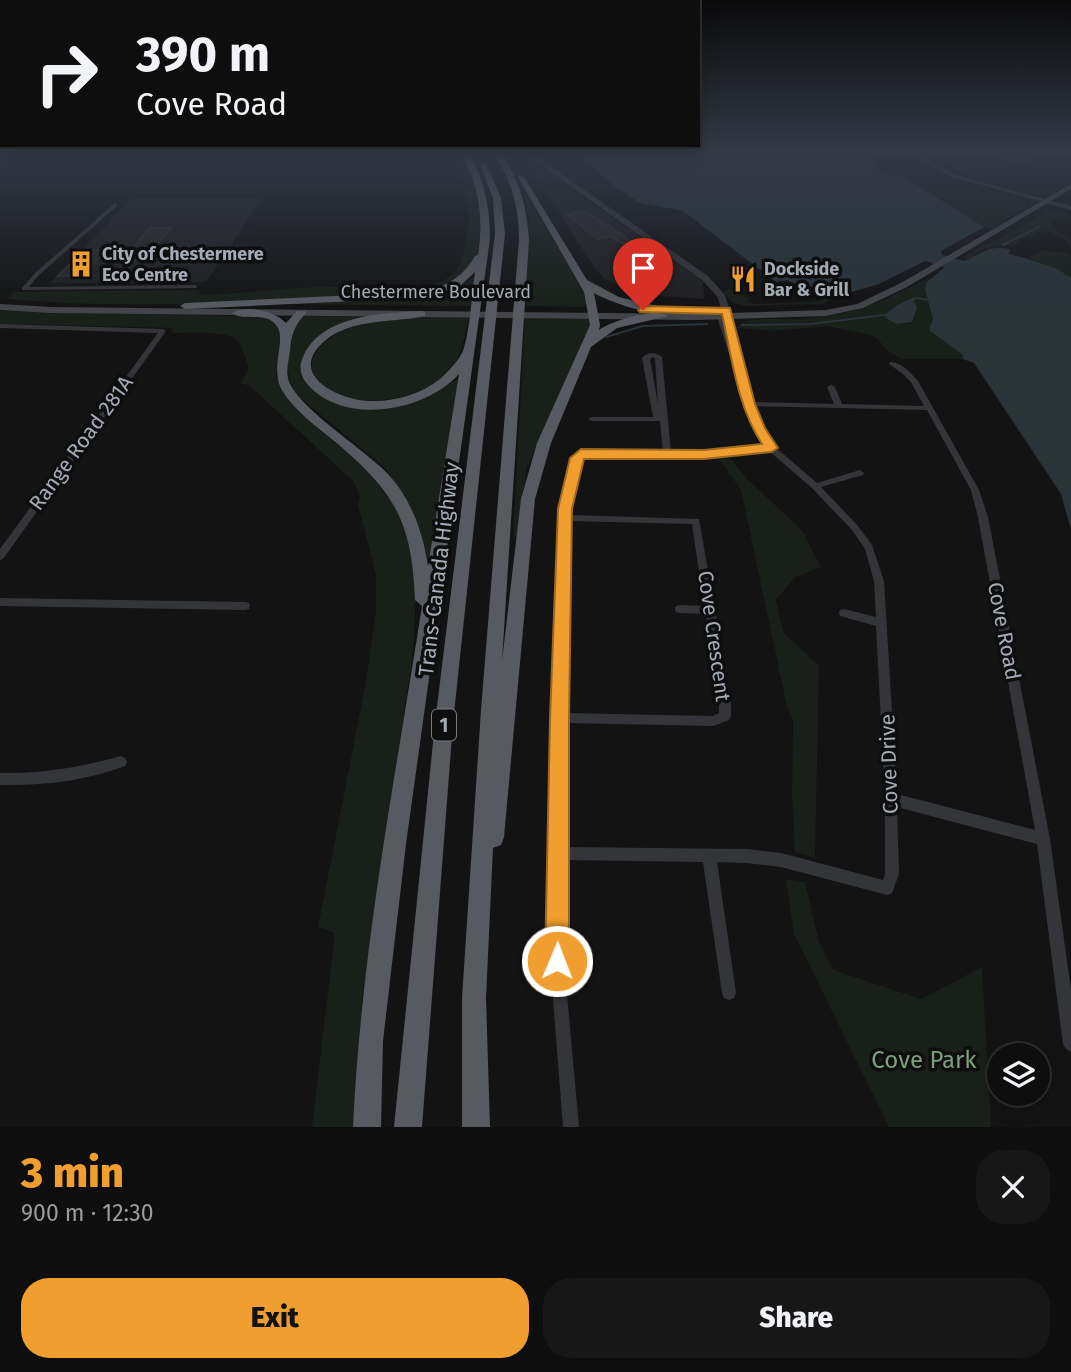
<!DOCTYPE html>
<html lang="en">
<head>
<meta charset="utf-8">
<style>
	body { margin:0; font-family:"Fira Sans",sans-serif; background:#171718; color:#f1f3f6; height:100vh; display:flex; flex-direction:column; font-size:26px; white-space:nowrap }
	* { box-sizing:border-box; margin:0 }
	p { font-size:23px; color:#9b9c9e }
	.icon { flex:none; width:38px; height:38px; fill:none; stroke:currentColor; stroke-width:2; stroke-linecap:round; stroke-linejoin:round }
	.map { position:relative; height:1127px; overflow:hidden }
	.details { display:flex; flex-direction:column; background:#0e0e0f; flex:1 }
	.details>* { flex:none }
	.guide { position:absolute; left:0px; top:0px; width:700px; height:147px; box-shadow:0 4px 18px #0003,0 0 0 2px #2e2e2f; background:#0e0e0f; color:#f1f3f6; overflow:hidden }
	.buttons { position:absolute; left:987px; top:1043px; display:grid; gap:14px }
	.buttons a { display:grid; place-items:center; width:63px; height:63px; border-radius:50%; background:#0e0e0f; box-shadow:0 4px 18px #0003,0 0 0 2px #2e2e2f; font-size:35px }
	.pin { position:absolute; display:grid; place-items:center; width:60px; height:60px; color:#fff; margin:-72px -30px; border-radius:50% 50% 50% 0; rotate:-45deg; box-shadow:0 0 7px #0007 }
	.pin .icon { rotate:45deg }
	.me { position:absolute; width:77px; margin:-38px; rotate:1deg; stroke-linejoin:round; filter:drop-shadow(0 0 5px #0008) }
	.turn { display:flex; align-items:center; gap:24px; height:147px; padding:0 21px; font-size:32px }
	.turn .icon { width:91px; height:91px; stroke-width:2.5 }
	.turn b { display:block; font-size:49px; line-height:60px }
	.round { display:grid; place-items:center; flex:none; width:74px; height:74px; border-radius:28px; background:#171718 }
	.head { display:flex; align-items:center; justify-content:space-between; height:119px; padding:0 21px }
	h1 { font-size:42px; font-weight:800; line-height:52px; color:#f09e2f }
	.cta { display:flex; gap:14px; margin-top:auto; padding:14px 21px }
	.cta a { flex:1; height:80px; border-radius:28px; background:#f09e2f; color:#111; font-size:28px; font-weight:800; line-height:80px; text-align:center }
	.cta a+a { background:#171718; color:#f1f3f6 }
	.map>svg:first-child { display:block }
	.built { fill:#1f1f21 }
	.green { fill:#191f19 }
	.water { fill:#293338 }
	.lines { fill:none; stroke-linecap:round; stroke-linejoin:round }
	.stream { stroke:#293338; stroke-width:2 }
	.building { fill:#262628; stroke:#2d2d30; stroke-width:2 }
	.minor { fill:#343539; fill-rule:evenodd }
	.tertiary { fill:#343539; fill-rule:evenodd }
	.secondary { fill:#424449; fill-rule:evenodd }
	.trunk { fill:#585a61; fill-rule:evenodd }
	.route { fill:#f09e2f; stroke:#9c671f; stroke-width:2 }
	.labels { text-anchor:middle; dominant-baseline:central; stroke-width:7; stroke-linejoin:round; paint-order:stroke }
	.far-poi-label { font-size:18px; font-weight:bold; fill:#a4abb5; stroke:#0e0e0f; text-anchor:start }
	.far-street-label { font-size:18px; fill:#a4abb5; stroke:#0e0e0f }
	.shield { fill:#0e0e0f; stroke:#777c83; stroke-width:2 }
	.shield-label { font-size:19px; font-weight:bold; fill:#a4abb5 }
	.street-label { font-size:21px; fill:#a4abb5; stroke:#0e0e0f }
	.near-park-label { font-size:24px; fill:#7ca07b; stroke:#0e0e0f }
</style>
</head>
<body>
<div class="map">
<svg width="1071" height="1127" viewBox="0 0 1071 1127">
	<rect width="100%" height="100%" fill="#131314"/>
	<g class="built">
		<path d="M132,198L262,199L206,282L50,283Z"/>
		<path d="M599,208L696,276L703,282L704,299L643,295L605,279L597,271L560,215Z"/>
	</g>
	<g class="green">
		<path d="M446,150H458C465,158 472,168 475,178C483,200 485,248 470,268C457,286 432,290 412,294C278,299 141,312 7,299L14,292L202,290L198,295C237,294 276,289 315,287C352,285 416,298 448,278C458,271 461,261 464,251C474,210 468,186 446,150Z"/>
		<path d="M517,150L599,208L560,215Z"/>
		<path d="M918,150H1071V182L1047,196L1028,194L968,177L946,162Z"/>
		<path d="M925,163L949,176L1025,200L1024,204L1029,206L989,230L942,203L944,201L906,178L887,175L876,167Z"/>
		<path d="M524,195H527L588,299L585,307L526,306L529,218Z"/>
		<path d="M1058,211L1071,214L1052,220L1051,228L1071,239V248L1066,240L1045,230L1044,234L1038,232L1032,235L1036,237L1029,236L1017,242L1021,244L985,248L968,260L963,257L1047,212Z"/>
		<path d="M1041,251L1062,252L1071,256V277L1028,258Z"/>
		<path d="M475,276L471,306L288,304L417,298L450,291Z"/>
		<path d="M930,277L926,289L933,319L964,355V359H902L886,350L878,339L870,335L827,326L773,331L736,328C743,315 778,320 792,319C849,317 881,303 930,277Z"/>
		<path d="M731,289L749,299L747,300L749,303L757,304L820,301L817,296L818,294L843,295L833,297L824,304L747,306C735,305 729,301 723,291Z"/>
		<path d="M0,311L246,316L271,319L281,330L276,376L285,396L359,459L395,504L411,538L416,580L414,644L362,1001L358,1127H312L335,933L318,927L365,687L376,612V575L358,505L360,496L354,482L250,386L241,383L249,368C246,360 243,348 238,341C230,330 185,333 171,333L173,328L0,324Z"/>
		<path d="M301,316L369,317L327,333L302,371L307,384L325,398L392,406L423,399L461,377L430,563L426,559L420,530L401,491L385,468L297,395C282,371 285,338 301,316Z"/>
		<path d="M469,317C464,337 462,356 449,372C427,401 347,412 320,385C313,378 309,364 314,356C339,310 425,318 469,317Z"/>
		<path d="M525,318H588L591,322L527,467L518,536L515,538L513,536Z"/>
		<path d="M719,459H731L747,479L802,530L821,567L795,577L776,600L783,632L819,666L815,858L795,852L792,797L793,721L787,707L741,490Z"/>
		<path d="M786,879L805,882L819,942L833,970L921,999L982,967L991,1127H889L794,934Z"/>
	</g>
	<g class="water">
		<path d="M575,150H860L878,164L880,172L906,178L984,227L941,251L942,255L964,261C985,253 985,245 1010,249L1009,254C1025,258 1037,262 1052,267C1060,269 1063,274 1071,277V529L1061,494L974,363L963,359V355L929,330L933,319L925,289L927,282L945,267L925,261L879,284L845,294L821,295L794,286L795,284L787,280L776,282L683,211L640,203L613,185Z"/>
		<path d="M915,297L918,298L914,300L917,308L912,322L896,324L883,316L897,305Z"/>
	</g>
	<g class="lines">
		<g class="stream">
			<path d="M1003,245L1039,227"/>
			<path d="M917,298L930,300"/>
			<path d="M742,325L811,324L884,315"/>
			<path d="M606,337L643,326L707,324"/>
		</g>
	</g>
	<g class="building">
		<path d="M996,150H1019L1031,160H1008Z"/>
		<path d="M584,211L609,226L632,242L623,244L611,236L598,239L567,215Z"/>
		<path d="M150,228H171L145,258L141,261H130L137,251H130Z"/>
		<path d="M84,250H107L81,276H58Z"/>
	</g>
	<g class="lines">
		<g class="minor">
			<path d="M115,203L117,204V206L39,275L29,287L195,285L197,286V288L22,290V288L35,273Z"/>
			<path d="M720,315L723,317L732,341L725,317L728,315L731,317L739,344L740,357L738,359L753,402L834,404L827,387L831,385L835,387L842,404L924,406L911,382L903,374L889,364L890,362C902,362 911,373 918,381L979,490L988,517L1050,839L1071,990V1052L1066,1049L1063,1044L1037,844L897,807L899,874L892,893L887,895L781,867L746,863L717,862L736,993L734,998L729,1000L724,998L722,993L703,862L564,860V961L579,1127H563L550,961L553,718L561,509L570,466L578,452H663L660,421H592L588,419L592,417H653L642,358C648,352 655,352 662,357L671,452H704L766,446L754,428L747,406L744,404L745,402L717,317ZM652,357L655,358L658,404L650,359ZM754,406L927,410L971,490L978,517L1035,830L897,794L884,581L872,545L858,526L821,487L863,475L864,473L860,470L817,483L774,446L762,428ZM769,451L812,488L852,530L865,549L874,581L876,617L844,609L840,610L839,613L840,616L876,626L885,799V874L883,880L781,853L746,849L564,847L565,723L713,726L729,720L731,716V702L699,519L569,515L578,466L584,457L704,458ZM569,521L692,524L704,606L680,605L676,606L675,609L676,612L680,613L706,614L719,702V713L713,716L565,713Z"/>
			<path d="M0,324L163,329L166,331L3,559L0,560V549L158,333L0,328Z"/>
			<path d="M0,598L245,602L249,603L250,606L249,609L245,610L0,606Z"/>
			<path d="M121,756L125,758L127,762L125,766C86,781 42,786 0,785V773C42,774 81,767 121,756Z"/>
		</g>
		<g class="tertiary">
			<path d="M520,150H527L708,276L725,295L732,317L731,319H725L717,296L702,280Z"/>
			<path d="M903,150H910L956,175L1071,206V210L952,177Z"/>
		</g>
		<path class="secondary" d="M1071,184V189L907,287L863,308L826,316L697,320L51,313L0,310V304L51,307L697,314L826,310L857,304L901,283Z"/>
		<g class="trunk">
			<path d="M459,150H467C484,179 490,205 490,239L406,844L383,1041L381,1127H353C361,952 395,779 422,606L415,600C412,520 394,491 333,440C316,426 295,411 283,392C268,368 288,339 276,325C265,311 244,322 232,313C245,304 275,311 286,323L297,311H305L306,313C295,325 291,334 290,351C289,359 286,369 288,378C294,406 366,450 388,474C411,499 423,532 428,566L459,374C426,411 346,426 309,386C301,378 298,367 303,357C321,315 382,313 421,311L425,312V316C393,323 355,318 327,339C284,373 337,400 370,401C395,402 421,394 440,379C448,372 459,360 463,351C470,331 472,294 475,272L460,286L422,298L185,309L180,306L185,303L422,292C447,286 462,278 475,256L478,255C484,216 479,184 459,150Z"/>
			<path d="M491,150H499C519,177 527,206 529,240L502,661L521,499L537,443L590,325L584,292L517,175L524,177L587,280L619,297L674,310C659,320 610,302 594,293L600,325L599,330C612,321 655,307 668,316L617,328L591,347L551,443L535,499L504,837L501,845L493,848L486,998L490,1127H462V998L481,710L519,240C519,206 511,178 491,150Z"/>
			<path d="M480,164H486L501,198L505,234L453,723L422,1127H394L435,723L495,234L493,198Z"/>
		</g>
	</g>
	<linearGradient id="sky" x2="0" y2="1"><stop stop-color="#0a0a0b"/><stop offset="0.49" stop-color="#333945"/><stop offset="1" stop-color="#333945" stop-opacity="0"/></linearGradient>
	<rect width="1071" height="308" fill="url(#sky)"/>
	<path class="route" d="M643,306L730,308L755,404L765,428L778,448L771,452L704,459H584L572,509L569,719V961L565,969L557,973L548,969L545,961L550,719L558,509L570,458L581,449L704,450L762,444C737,406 732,358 722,314L640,312L638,310Z"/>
	<defs>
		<g id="building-bare" transform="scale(2.1)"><path d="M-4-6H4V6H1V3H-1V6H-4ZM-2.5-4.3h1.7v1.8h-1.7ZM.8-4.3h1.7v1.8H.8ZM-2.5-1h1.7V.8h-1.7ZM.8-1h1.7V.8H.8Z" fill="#f09e2f" stroke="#0e0e0f" stroke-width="2.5" paint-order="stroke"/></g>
		<g id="restaurant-bare" transform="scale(2.1)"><path d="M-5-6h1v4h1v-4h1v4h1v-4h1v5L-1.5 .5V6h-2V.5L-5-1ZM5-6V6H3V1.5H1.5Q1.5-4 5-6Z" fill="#f09e2f" stroke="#0e0e0f" stroke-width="2.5" paint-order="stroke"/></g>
	</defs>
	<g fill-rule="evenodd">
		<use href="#building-bare" x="81" y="264"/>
		<use href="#restaurant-bare" x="743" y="279"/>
	</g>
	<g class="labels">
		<g class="far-poi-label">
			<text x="102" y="254">City of Chestermere<tspan x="102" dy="21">Eco Centre</tspan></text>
			<text x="764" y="269">Dockside<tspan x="764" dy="21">Bar &amp; Grill</tspan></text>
		</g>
		<g class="far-street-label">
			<text x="436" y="292">Chestermere Boulevard</text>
		</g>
		<rect class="shield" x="432" y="709.5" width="24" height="31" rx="5"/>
		<g class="shield-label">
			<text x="444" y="725">1</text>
		</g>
		<g class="street-label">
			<text transform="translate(81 443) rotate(-54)">Range Road 281A</text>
			<text transform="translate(439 569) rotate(-83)">Trans-Canada Highway</text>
			<text transform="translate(1004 631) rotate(79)">Cove Road</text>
			<text transform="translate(714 636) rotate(82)">Cove Crescent</text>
			<text transform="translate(889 764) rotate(-92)">Cove Drive</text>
		</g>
		<g class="near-park-label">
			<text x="924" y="1060">Cove Park</text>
		</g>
	</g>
</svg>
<div class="buttons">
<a><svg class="icon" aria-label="layers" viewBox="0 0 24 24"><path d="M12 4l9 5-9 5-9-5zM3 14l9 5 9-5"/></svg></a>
</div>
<div class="pin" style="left:643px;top:310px;background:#d93025"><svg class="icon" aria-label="arrive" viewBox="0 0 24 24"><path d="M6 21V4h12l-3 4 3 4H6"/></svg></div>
<svg class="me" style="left:557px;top:961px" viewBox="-20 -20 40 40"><circle r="17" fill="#f09e2f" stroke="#fff" stroke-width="3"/><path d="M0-11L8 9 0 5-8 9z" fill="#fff"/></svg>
<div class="guide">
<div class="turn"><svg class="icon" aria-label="right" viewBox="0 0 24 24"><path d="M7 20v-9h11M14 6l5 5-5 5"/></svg><div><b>390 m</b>Cove Road</div></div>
</div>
</div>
<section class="details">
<div class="head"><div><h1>3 min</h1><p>900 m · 12:30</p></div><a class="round"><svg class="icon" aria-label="close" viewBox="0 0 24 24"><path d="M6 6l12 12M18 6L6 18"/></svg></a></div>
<div class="cta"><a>Exit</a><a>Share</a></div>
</section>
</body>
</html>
